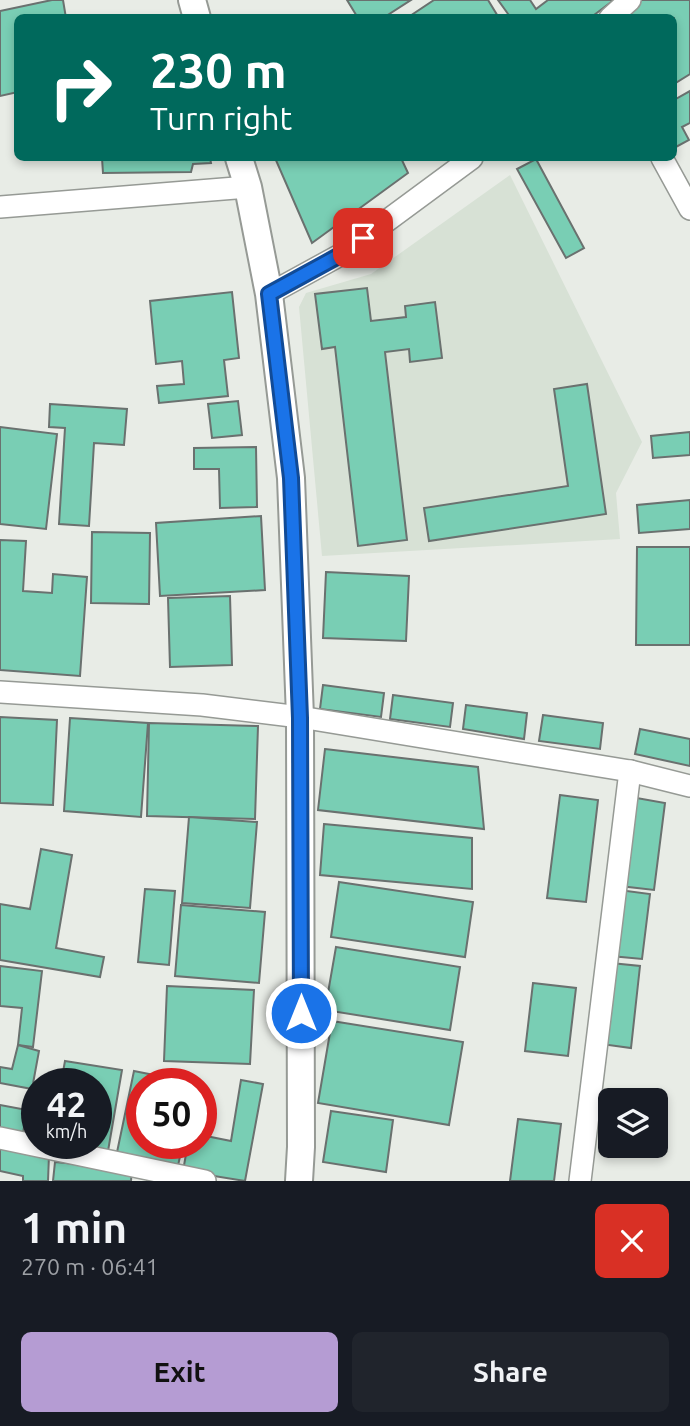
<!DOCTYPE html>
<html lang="en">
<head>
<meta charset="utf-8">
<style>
	body { margin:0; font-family:Ubuntu,sans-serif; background:#20242c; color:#f1f3f6; height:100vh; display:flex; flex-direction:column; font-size:26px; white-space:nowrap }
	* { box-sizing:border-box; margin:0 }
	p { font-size:23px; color:#9ea1a6 }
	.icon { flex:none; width:38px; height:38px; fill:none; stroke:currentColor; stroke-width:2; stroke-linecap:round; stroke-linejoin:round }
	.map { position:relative; height:1181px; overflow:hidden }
	.side { display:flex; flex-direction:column; background:#171b24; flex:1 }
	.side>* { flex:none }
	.top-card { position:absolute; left:14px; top:14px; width:663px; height:147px; border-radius:10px; box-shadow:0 4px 10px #0003; background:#00695c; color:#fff; overflow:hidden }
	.tools { position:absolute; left:598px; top:1088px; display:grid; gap:14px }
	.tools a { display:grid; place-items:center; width:70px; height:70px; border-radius:10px; background:#171b24; box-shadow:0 4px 10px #0003; font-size:35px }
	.speed { position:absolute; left:21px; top:1068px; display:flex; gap:14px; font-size:35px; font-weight:700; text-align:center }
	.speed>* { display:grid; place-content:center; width:91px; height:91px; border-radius:50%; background:#171b24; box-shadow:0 4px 10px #0003; line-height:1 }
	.speed small { font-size:18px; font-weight:400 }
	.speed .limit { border:10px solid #d22; background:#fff; color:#111 }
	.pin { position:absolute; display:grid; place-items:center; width:60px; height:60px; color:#fff; margin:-30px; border-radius:14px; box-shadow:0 4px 10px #0006 }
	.me { position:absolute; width:77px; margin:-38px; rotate:0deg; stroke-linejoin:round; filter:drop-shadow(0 0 5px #0008) }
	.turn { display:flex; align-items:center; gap:24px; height:147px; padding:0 21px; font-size:32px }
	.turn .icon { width:91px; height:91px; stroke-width:2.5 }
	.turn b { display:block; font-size:49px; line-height:60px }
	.round { display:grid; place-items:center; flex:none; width:74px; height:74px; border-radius:10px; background:#20242c }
	.overview { display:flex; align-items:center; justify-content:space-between; height:119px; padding:0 21px }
	h1 { font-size:42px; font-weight:700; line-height:52px }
	.cta { display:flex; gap:14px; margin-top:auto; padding:14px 21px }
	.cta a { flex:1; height:80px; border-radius:10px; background:#b59cd3; color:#111; font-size:28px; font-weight:700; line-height:80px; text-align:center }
	.cta a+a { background:#20242c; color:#f1f3f6 }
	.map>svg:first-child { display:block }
	.built { fill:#d7e1d5 }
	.building { fill:#79ceb4; stroke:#6a716f; stroke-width:2 }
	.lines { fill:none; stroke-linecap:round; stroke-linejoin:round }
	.minor-casing { stroke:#969a95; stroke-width:24 }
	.major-casing { stroke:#969a95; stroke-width:30 }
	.minor { stroke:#fff; stroke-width:21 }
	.major { stroke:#fff; stroke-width:26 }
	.route-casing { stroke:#114b97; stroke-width:18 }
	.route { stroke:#1a73e8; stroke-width:12 }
</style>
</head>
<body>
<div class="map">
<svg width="690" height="1181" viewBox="0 0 690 1181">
	<rect width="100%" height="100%" fill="#e8ece6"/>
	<path class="built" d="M510,175L642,442L616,493L620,539L322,556L299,307L306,293L371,274Z"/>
	<g class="building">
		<path d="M52,0H63L66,18H18V92L0,96V11Z"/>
		<path d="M347,0H411L383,18H358Z"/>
		<path d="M434,0H488L499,18H407Z"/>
		<path d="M498,0H530L536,9L548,0H614L590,18H511Z"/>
		<path d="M642,0H690V74L674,84V18H612Z"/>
		<path d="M690,91V123L682,127L689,140L674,148V100Z"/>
		<path d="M102,158H210L211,163L193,164L191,172L103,173Z"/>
		<path d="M275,158H401L408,173L312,243Z"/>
		<path d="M536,159L584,248L566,258L517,169Z"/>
		<path d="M367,288L371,321L406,317L405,306L435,302L442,358L410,362L409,349L385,352L407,540L358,546L335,347L322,349L315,294Z"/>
		<path d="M232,292L239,358L224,360L228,396L159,403L157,386L184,384L182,361L156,364L150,301Z"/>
		<path d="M587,384L606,514L429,541L424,508L568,486L554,389Z"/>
		<path d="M238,401L242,435L212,438L208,404Z"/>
		<path d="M50,404L127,409L124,445L94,443L89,526L59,524L65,428L49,427Z"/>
		<path d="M0,427L57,434L46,529L0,524Z"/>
		<path d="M690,432V455L653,458L651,436Z"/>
		<path d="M256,447L257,507L220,508L219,469H194V448Z"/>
		<path d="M690,500V529L639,533L637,505Z"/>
		<path d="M261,516L265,590L160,596L156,523Z"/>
		<path d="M92,532L150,533L149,604L91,603Z"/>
		<path d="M0,540L26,541L23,591L52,593L53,574L87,577L80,676L0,670Z"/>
		<path d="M637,547H690V645H636Z"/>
		<path d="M326,572L409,576L406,641L323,638Z"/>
		<path d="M230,596L232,665L170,667L168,598Z"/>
		<path d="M323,685L384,693L381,717L320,709Z"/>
		<path d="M393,695L453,703L450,727L390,719Z"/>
		<path d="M466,705L527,713L524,739L463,729Z"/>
		<path d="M543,715L603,723L600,749L539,741Z"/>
		<path d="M0,717L57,720L53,805L0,803Z"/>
		<path d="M70,718L148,723L141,817L64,811Z"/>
		<path d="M149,723L258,726L255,819L147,816Z"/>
		<path d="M640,729L690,739V766L635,754Z"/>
		<path d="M325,749L478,767L484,829L318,810Z"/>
		<path d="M560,795L598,800L586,902L547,898Z"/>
		<path d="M631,797L665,803L654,890L620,886Z"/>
		<path d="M189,817L257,822L250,908L182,903Z"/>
		<path d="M324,824L472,838V889L320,875Z"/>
		<path d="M41,849L72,855L56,948L104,957L100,977L0,960V904L30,909Z"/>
		<path d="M339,882L473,902L465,957L331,937Z"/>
		<path d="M145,889L175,891L169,965L138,962Z"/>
		<path d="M619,890L650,894L642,959L611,956Z"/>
		<path d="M181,905L265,912L259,983L175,976Z"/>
		<path d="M336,947L460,967L450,1030L325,1010Z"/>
		<path d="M611,963L640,966L631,1048L601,1044Z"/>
		<path d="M0,966L42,971L33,1047L18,1045L22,1008L0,1006Z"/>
		<path d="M533,983L576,988L568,1056L525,1051Z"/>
		<path d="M167,986L254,990L250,1064L164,1061Z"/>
		<path d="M332,1021L463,1042L449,1125L318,1103Z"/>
		<path d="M18,1045L39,1051L32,1089L0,1083V1067L12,1069Z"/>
		<path d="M65,1061L122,1070L108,1151L61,1143H96V1083H61Z"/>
		<path d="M134,1071L194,1083H142V1143H183L177,1170L116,1157Z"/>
		<path d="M241,1080L263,1084L245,1181L183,1171L188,1143H201V1135L231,1141Z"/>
		<path d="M0,1105L27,1110L23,1133L0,1129Z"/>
		<path d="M331,1111L393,1120L386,1172L323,1162Z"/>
		<path d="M518,1119L561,1124L554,1181H510Z"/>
		<path d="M0,1145L49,1155L48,1181H23V1176L0,1171Z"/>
		<path d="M55,1162L132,1169L131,1181H53Z"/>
	</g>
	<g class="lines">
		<g class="minor-casing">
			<g id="minor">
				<path d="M610,18L630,0"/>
				<path d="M662,158L690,209"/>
				<path d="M0,207L248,187"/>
				<path d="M269,294L342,254L472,158"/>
				<path d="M0,692L202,705L300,717L630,771L690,786"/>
				<path d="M0,1138L205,1181"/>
				<path d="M580,1181L630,771"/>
			</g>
		</g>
		<g class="major-casing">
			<g id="major">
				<path d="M192,0L197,18"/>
				<path d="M239,158L248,187L269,294L291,478L300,717L301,1147L299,1181"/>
			</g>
		</g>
		<use href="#minor" class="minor"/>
		<use href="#major" class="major"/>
	</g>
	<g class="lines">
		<g class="route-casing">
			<path id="route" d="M301,1013L300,718L291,478L269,294L342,254L363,238"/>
		</g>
		<use href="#route" class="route"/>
	</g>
</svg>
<div class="tools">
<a><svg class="icon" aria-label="layers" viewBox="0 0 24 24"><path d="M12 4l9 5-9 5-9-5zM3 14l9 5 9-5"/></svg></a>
</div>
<div class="speed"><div>42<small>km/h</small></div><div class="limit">50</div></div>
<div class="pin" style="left:363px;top:238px;background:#d93025"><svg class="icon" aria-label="arrive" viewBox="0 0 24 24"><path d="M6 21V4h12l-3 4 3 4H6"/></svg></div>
<svg class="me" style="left:301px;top:1013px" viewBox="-20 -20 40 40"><circle r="17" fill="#1a73e8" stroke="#fff" stroke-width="3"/><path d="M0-11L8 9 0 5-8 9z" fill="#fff"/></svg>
<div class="top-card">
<div class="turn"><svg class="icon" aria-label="right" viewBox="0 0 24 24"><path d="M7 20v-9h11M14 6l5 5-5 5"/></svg><div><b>230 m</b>Turn right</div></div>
</div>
</div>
<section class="side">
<div class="overview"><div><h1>1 min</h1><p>270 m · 06:41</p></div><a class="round" style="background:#d93025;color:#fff"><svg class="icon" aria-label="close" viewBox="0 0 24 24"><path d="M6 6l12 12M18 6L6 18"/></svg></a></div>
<div class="cta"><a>Exit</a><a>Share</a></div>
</section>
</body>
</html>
